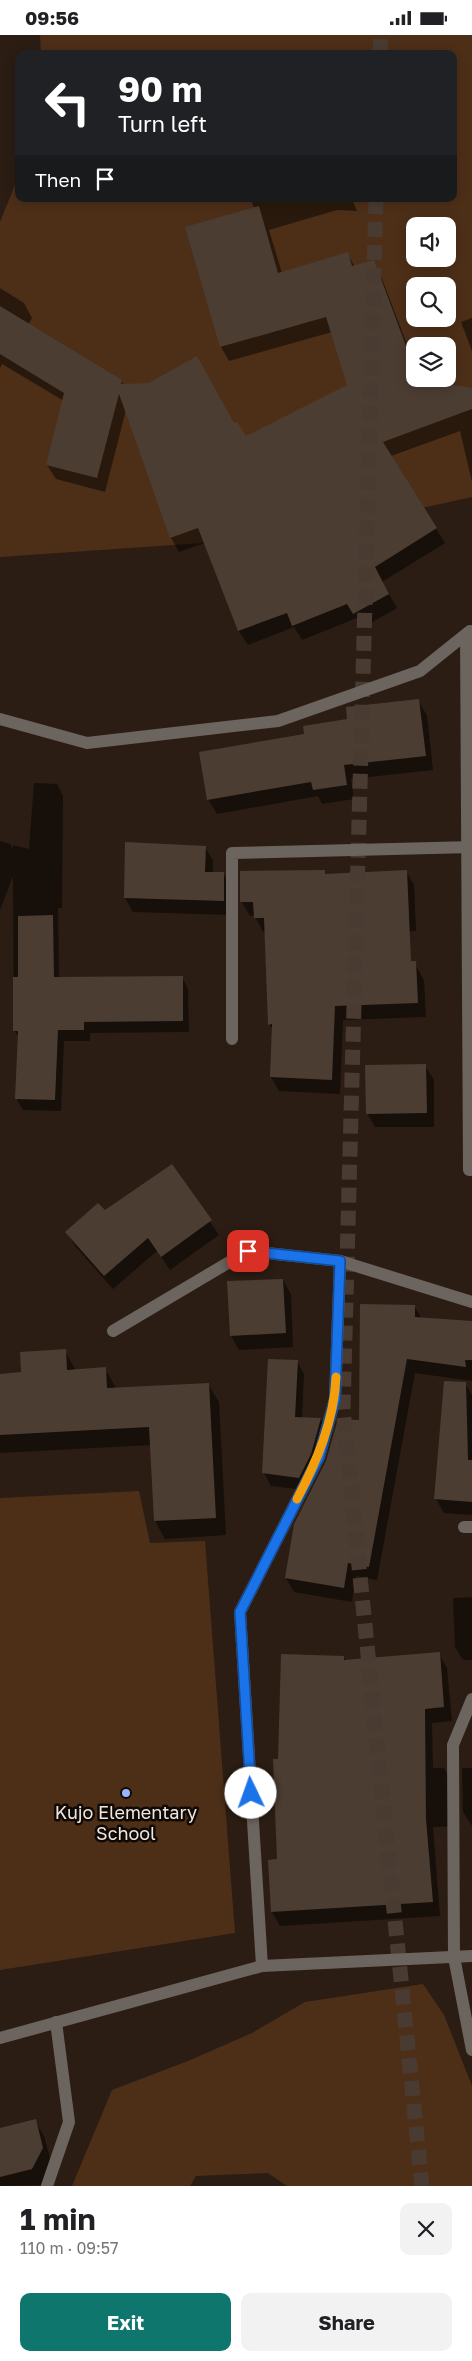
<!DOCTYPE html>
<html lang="en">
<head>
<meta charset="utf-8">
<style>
	body { margin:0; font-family:"Golos Text",sans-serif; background:#f2f2f2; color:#202124; height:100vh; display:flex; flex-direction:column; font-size:19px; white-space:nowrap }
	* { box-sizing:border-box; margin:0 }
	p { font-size:16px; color:#757577 }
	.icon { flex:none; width:28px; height:28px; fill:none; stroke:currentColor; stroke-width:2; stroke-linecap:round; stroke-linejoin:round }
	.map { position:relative; height:2151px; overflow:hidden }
	.panel { display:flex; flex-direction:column; background:#fff; flex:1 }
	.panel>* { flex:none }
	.banner { position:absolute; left:15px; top:15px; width:442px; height:152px; border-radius:10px; box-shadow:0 2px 12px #0003; background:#202124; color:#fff; overflow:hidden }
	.tools { position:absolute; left:406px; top:182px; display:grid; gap:10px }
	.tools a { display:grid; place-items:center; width:50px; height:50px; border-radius:10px; background:#fff; box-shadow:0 2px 12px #0003; font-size:25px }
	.pin { position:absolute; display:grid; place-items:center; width:42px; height:42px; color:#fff; margin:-21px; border-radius:10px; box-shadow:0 2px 8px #0006 }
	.me { position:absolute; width:55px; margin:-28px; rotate:357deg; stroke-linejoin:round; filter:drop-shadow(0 0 4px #0008) }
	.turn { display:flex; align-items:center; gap:18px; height:105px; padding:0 20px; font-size:22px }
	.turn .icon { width:65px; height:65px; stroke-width:2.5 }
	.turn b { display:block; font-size:35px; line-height:42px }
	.then { display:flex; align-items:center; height:48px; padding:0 20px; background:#0003; gap:10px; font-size:19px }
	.round { display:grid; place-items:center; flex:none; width:52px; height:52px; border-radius:10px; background:#f2f2f2 }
	.head { display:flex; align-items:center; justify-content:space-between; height:85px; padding:0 20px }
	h1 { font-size:30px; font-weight:700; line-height:38px }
	.action { display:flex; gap:10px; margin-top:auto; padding:10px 20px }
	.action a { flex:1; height:58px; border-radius:10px; background:#0f766e; color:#fff; font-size:20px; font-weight:700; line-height:58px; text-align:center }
	.action a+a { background:#f2f2f2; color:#202124 }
	.status { display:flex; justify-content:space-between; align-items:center; height:35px; padding:0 25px; background:#fff; direction:ltr }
	.status svg { height:14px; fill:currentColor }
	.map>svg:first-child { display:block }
	.green { fill:#4d2f18; fill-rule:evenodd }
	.shadow { fill:#0007 }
	.building { fill:#4c3d32 }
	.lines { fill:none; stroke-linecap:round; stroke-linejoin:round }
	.highway-tunnel { stroke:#493b32; stroke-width:15; stroke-dasharray:15 8; stroke-linecap:butt }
	.minor { stroke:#6c645f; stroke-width:12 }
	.route-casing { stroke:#114b97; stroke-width:12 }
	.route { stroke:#1a73e8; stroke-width:9 }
	.slow { stroke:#f59e0b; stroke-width:9 }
	.poi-dot { fill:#98b5fd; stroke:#0f0905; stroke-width:2 }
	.labels { text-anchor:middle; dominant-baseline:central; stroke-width:5; stroke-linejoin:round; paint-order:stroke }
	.poi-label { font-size:18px; fill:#f0e6e0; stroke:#0f0905 }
</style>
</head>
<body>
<div class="status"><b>09:56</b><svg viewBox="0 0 49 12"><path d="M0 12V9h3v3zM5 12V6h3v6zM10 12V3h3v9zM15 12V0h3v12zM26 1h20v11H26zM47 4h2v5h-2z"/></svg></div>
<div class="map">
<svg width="472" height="2151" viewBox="0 0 472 2151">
	<rect width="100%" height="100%" fill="#2b1d13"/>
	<g class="green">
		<path d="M40,0H472V462L290,502L0,522V187L19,140V164H454V19H41ZM415,191H448V224H415ZM415,251H448V284H415ZM415,311H448V344H415Z"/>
		<path d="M139,1456L150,1508L205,1506L235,1898L0,1935V1463Z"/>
		<path d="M423,1949L444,1980L472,2051V2151H287L268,2138L196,2141L190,2151H72L112,2055L188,2026L252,1998L305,1967Z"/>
	</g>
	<g class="shadow">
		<path d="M251,164H352L357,176L337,175L269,195L282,238L347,218L355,232L373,226L381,241L415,330V344L472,354V447L460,396L391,421L445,508L382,547L397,573L362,593L357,583L302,605L294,592L248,610L239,596L205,508L179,517L171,503L126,375L105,457L56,444L47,430L64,366L2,329L0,333V253L24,268L32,283L28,290L121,346L124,350L234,390L246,403L349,351L332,297L229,326L221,312L254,174Z"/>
		<path d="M472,283V316L461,287Z"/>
		<path d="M418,666L427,680L433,735L351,744L354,764L322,769L318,761L217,779L208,764L305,700Z"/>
		<path d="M34,748L57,749L63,761L62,873H58L59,943L182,942L188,954L189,997L90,998V1006H64L61,1076L23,1075L16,1063L19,1003L14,995L13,841L0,875V806L10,809L13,814V810L29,814Z"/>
		<path d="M126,809L205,812L213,826V838H223L231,852V880L133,877L125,863Z"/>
		<path d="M324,836L326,840L406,836L414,850L416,896L326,902L416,931L424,945L426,982L343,985L340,1059L279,1056L271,1042L273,995L269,989L266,897H263L255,881H250L241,866Z"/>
		<path d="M425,1031L434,1045V1092H375L367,1078Z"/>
		<path d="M171,1130L219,1200L170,1235L157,1216L113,1254L75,1211L67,1197L105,1177Z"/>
		<path d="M283,1245L291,1259L293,1312L239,1315L231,1301Z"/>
		<path d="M414,1271L422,1284L472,1287V1346L415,1338L377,1545L356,1541L352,1567L294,1557L286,1543Z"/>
		<path d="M65,1316L76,1336L105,1334L116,1353L208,1349L219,1367L226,1500L165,1504L155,1486L151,1410L0,1418V1340L22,1339Z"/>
		<path d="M297,1326L304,1339L302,1384H321L328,1397L306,1455L271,1451L264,1438Z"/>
		<path d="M465,1348L472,1360V1480L444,1478L436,1464Z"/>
		<path d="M472,1562V1625H463L455,1612L453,1563Z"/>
		<path d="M439,1619L447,1633L452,1686L432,1688L433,1733H444L452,1747L453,1791L433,1792L440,1881L280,1891L272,1877L278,1825L280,1725L344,1622L346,1626Z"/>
		<path d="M462,1733H472V1791L463,1777Z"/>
		<path d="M35,2086L44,2101L52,2130L41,2150L0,2151V2094Z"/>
	</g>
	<g class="building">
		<path d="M259,171L278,238L348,217L352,231L374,225L415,335V344L472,353V374L383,407L437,493L375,532L389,559L353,579L347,569L292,591L287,578L238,596L198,493L170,503L119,359L97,443L46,430L64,358L0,319V271L122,345L121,349L149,348L197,321L234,388L237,387L246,401L347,350L326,282L220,312L185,192Z"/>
		<path d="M419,664L426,721L344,730L347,750L313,755L311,747L207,765L199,717L304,699L303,691L347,684L346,672Z"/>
		<path d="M125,807L206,811L205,837H224V866L124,863Z"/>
		<path d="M325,835V839L407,835L411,926H416L418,968L335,971L332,1045L270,1042L272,989L268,990L264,883H254L253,867H240V836Z"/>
		<path d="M53,880L54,942L183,941V986L84,987V995H58L55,1065L15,1064L18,996H13V942H18V881Z"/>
		<path d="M426,1029L427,1078L366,1079L365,1030Z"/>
		<path d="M172,1129L212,1185L161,1222L148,1203L104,1241L65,1197L98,1168L105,1175Z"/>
		<path d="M283,1244L286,1298L230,1301L227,1246Z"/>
		<path d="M360,1269L415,1270V1282L472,1286V1325H465L466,1332L407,1324L369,1532L348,1528L344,1553L285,1543L294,1489L326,1426L338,1384L359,1385Z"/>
		<path d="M66,1314L67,1335L106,1332L107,1353L209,1348L216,1483L154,1486L149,1392L0,1400V1339L21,1337L20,1317Z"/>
		<path d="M268,1324L298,1325L295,1382L321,1383L311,1419L299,1443L262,1438Z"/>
		<path d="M444,1346L466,1347L468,1425H472V1467L434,1464Z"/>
		<path d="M440,1617L444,1672L425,1674L426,1784L433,1867L271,1877L268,1825L277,1824L273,1724H278L281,1619L344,1621V1625Z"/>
		<path d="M36,2084L43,2113L32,2134L0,2142V2093Z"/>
	</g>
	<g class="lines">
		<g class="highway-tunnel">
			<path d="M380,19L381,0"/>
			<path d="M376,164L343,1374L422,2151"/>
		</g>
		<g class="minor">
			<path d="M466,600L469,1135H472"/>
			<path d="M0,684L87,708L278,686L420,636L470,596"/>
			<path d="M232,1004V818L472,812"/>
			<path d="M340,1226L472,1267"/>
			<path d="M113,1296L248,1216L340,1226L335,1364L319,1422L240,1577L262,1931"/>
			<path d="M464,1492H472"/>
			<path d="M472,1664L453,1710L454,1922L472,2015"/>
			<path d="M0,2003L262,1931L472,1921"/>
			<path d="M47,2151L69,2087L56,1987"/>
		</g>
	</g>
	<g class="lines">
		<g class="route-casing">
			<path id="route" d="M248,1216L340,1226L335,1364L319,1422L240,1577L251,1758"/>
		</g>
		<use href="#route" class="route"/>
		<path class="slow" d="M297,1464C317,1426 334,1386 336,1342"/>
	</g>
	<circle class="poi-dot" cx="126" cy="1758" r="5"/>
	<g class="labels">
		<g class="poi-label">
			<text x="126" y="1777">Kujo Elementary<tspan x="126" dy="21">School</tspan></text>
		</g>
	</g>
</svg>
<div class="tools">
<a><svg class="icon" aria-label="sound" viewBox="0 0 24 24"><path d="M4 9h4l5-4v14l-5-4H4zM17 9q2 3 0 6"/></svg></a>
<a><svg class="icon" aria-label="search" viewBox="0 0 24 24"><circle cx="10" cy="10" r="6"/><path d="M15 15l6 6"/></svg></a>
<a><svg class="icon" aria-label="layers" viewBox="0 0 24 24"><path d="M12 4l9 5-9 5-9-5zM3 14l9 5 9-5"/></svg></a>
</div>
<div class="pin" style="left:248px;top:1216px;background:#d93025"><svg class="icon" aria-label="arrive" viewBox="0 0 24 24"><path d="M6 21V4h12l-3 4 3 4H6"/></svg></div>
<svg class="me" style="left:251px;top:1758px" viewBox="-20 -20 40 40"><circle r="19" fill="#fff"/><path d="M0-13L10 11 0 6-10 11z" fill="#1a73e8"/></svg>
<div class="banner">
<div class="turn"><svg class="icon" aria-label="left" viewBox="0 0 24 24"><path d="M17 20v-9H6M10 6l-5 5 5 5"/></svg><div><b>90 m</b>Turn left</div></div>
<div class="then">Then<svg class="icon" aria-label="arrive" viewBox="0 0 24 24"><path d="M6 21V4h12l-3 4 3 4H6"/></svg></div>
</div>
</div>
<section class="panel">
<div class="head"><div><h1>1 min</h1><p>110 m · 09:57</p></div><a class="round"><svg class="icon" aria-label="close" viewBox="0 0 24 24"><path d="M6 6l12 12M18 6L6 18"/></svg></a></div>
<div class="action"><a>Exit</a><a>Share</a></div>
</section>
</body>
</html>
